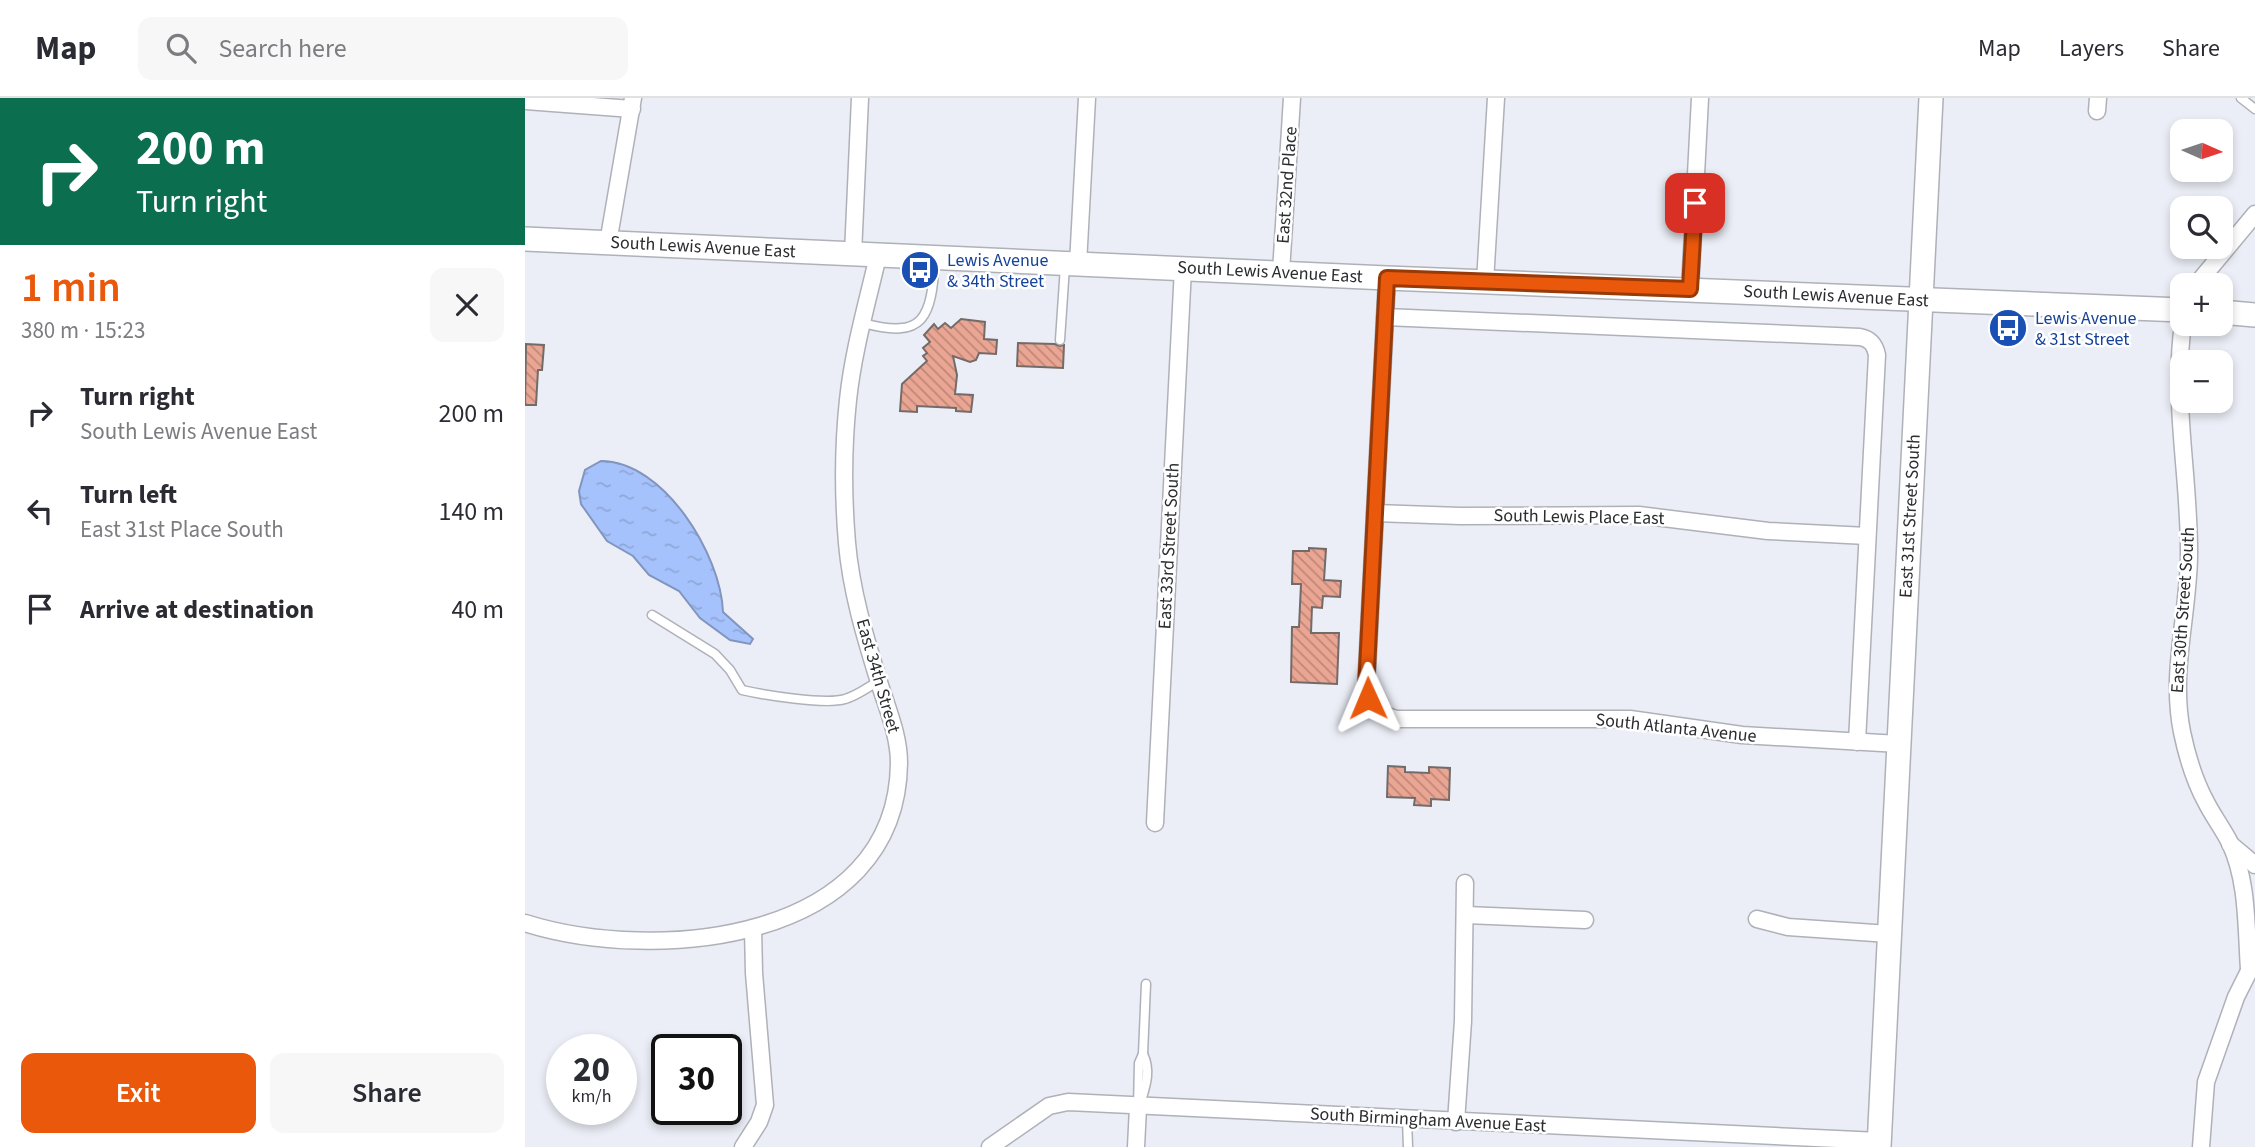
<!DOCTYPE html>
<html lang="en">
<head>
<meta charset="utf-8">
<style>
	body { margin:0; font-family:"Source Sans 3",sans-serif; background:#f7f7f7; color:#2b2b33; height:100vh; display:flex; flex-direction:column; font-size:26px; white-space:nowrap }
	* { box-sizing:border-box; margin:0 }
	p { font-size:23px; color:#7c7c81 }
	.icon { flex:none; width:38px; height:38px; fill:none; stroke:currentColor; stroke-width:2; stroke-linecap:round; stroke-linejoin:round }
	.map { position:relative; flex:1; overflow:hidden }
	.side { display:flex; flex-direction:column; background:#fff; width:525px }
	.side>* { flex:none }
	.top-card { background:#0b6e4f; color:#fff; overflow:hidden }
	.needle { width:46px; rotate:93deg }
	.controls { position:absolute; left:1645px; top:21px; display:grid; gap:14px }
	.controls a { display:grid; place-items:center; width:63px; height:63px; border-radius:14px; background:#fff; box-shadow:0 4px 10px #0003; font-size:35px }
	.speed { position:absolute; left:21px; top:936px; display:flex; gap:14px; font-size:35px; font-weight:700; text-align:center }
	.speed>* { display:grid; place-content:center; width:91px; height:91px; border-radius:50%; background:#fff; box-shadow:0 4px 10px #0003; line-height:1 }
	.speed small { font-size:18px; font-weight:400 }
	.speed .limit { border:4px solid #111; border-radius:10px; background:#fff; color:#111 }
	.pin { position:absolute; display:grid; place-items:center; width:60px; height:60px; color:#fff; margin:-30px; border-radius:14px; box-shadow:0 4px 10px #0006 }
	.me { position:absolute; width:77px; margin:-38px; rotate:359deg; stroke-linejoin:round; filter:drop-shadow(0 0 5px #0008) }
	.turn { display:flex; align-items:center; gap:24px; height:147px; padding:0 21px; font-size:32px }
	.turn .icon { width:91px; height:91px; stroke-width:2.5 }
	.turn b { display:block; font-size:49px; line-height:60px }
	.round { display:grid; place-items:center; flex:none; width:74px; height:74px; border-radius:14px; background:#f7f7f7 }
	.head { display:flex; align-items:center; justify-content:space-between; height:119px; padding:0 21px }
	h1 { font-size:42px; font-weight:600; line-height:52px; color:#ea580c }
	.button { display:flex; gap:14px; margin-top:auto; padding:14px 21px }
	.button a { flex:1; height:80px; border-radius:14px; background:#ea580c; color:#fff; font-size:28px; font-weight:600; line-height:80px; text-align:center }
	.button a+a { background:#f7f7f7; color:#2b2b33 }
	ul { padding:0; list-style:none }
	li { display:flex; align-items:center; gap:21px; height:98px; padding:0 21px }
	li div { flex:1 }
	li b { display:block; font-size:26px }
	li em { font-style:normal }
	header { display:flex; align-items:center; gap:42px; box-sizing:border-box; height:98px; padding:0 35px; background:#fff; border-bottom:2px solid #e1e1e2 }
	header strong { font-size:33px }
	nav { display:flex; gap:38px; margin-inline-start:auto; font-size:24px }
	.search { width:490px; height:63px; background:#f7f7f7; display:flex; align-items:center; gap:18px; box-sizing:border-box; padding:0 24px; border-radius:14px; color:#7c7c81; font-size:26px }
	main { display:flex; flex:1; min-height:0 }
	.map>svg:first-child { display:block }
	.water { fill:url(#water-ripples); stroke:#8195be; stroke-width:2 }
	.building { fill:url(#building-back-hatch); stroke:#736b69; stroke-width:2 }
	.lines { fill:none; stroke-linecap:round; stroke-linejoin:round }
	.service-casing { stroke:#afb1b9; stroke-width:11 }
	.minor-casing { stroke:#afb1b9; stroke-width:19 }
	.secondary-casing { stroke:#afb1b9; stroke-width:26 }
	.service { stroke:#fff; stroke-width:8 }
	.minor { stroke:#fff; stroke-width:16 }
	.secondary { stroke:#fff; stroke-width:23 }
	.route-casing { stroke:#983908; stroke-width:18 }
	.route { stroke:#ea580c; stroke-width:12 }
	.labels { text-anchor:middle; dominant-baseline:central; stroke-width:5; stroke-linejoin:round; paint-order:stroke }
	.street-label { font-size:18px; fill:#2b2c2f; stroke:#fff }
	.transit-label { font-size:18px; fill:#164399; stroke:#fff; text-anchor:start }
</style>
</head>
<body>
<header>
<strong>Map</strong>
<div class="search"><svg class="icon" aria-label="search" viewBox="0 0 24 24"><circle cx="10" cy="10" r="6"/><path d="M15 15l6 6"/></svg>Search here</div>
<nav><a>Map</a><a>Layers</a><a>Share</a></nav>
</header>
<main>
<section class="side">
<div class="top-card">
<div class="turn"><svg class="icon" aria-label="right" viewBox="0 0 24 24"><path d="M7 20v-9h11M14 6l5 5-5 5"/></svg><div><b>200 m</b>Turn right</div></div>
</div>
<div class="head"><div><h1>1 min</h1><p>380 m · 15:23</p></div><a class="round"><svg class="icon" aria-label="close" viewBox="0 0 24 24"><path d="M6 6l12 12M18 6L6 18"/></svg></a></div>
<ul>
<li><svg class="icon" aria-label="right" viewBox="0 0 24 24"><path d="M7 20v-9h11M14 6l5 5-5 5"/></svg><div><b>Turn right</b><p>South Lewis Avenue East</p></div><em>200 m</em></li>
<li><svg class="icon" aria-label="left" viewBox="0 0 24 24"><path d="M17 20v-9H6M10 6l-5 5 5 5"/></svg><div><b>Turn left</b><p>East 31st Place South</p></div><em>140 m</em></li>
<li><svg class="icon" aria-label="arrive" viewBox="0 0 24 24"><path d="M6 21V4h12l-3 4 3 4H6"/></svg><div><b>Arrive at destination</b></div><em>40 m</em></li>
</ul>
<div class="button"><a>Exit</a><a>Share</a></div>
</section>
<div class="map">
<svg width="1730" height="1049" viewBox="0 0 1730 1049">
	<defs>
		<pattern id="water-ripples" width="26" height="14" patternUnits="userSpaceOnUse" patternTransform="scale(1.75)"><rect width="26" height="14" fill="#a6c2fc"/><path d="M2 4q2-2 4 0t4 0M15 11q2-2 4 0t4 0" fill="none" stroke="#8fa7d8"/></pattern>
		<pattern id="building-back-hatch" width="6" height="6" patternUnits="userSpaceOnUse" patternTransform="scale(1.75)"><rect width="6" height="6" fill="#eba593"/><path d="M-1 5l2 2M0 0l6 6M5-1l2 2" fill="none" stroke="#bf8778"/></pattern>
	</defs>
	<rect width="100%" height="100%" fill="#ebeef6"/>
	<path class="water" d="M76,363C139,363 196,457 198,514L228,541L225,546L205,542L175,520L154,493L124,477L108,458L82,443L56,406L54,393L60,372Z"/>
	<g class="building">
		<path d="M436,221L460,224L459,241L472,242L471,256L454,255L451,262L445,264L428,258L432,277L430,296L448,297L446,314L431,313V310L392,308V314L375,313L377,286L402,263L398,258L402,255L398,250L405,244L399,237L409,226L413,231L420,225L426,230Z"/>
		<path d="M493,245L530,246L535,248L539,247L538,270L492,268Z"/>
		<path d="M1,246L19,247L17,272H13L11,307H0Z"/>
		<path d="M784,450L801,451L799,482L816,483L815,499L798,498L797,510L787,509L786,535H814L812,586L766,584L767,529H774L776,486H767L768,453H784Z"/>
		<path d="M863,668L880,669V674L904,675V669L925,670L924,702L906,701V708L889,707L890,700L862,699Z"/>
	</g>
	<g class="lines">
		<g class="service-casing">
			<g id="service">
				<path d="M1716,0L1730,11"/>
				<path d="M338,225C400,242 406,219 410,163"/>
				<path d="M535,242L540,168"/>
				<path d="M127,517L190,556L205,572L217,592C239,597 300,607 320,601C332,598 343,589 354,583"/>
				<path d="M616,1003C621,987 626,972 618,956"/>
				<path d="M613,1009L614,965L618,956L621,886"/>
				<path d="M882,1021L883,1049"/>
			</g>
		</g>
		<g class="minor-casing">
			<g id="minor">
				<path d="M0,3L107,11"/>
				<path d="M1572,13L1573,0"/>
				<path d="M83,145L108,0"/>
				<path d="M328,156L335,0"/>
				<path d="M553,166L562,0"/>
				<path d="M756,174L767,0"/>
				<path d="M862,180L841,591C845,610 854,616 871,621H1105L1217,637L1374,646"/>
				<path d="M960,184L971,0"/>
				<path d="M1671,187L1730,116"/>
				<path d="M1165,191L1175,0"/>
				<path d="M860,219L1335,239C1346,241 1350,247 1352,257L1332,644"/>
				<path d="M1658,226C1647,304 1665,381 1664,459C1663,518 1645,575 1657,634C1662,658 1669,682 1681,704C1688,718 1698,731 1705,745C1723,783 1721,829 1724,871"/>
				<path d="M850,415L935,418L1114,417L1243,433L1342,438"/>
				<path d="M630,725L658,170"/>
				<path d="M1705,746L1730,767"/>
				<path d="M941,817L1060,822"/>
				<path d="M1232,821L1263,829L1364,836"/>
				<path d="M0,825C130,866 372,845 374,665C374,637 362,610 354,584C340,539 326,492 322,445C318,398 318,349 323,302C328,254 342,205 353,158"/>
				<path d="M931,1024L938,923L940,785"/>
				<path d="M218,1049L234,1024L240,1007L229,875L228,830"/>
				<path d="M465,1049L524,1008L543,1004L1354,1043"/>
				<path d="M611,1049L613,1009"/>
				<path d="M1676,1049L1681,984L1711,899L1729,863"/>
			</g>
		</g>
		<g class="secondary-casing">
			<g id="secondary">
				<path d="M0,141L862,180L1657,212"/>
				<path d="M1696,214L1730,217"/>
				<path d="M1354,1049L1406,0"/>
			</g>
		</g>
		<use href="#service" class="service"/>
		<use href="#minor" class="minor"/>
		<use href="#secondary" class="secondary"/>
	</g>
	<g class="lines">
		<g class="route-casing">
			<path id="route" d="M843,600L841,591L862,180L1165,191L1170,105"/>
		</g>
		<use href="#route" class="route"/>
	</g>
	<defs>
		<g id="bus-disc" transform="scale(2.0125)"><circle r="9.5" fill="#1a4fb4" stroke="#fff"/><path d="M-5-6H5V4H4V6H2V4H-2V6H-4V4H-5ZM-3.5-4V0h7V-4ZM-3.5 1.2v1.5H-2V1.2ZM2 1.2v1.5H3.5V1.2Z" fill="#fff"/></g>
	</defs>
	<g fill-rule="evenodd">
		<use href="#bus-disc" x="395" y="172"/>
		<use href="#bus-disc" x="1483" y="230"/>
	</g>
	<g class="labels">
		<g class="street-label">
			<text transform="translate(762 87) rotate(-86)">East 32nd Place</text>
			<text transform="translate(178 149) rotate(3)">South Lewis Avenue East</text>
			<text transform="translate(745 174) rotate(3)">South Lewis Avenue East</text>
			<text transform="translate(1311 198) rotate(3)">South Lewis Avenue East</text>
			<text transform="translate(1385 418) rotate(-87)">East 31st Street South</text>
			<text transform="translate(1054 419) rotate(1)">South Lewis Place East</text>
			<text transform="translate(644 448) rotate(-87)">East 33rd Street South</text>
			<text transform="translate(1658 512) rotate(-86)">East 30th Street South</text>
			<text transform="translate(353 578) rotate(74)">East 34th Street</text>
			<text transform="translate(1151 630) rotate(6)">South Atlanta Avenue</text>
			<text transform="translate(903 1022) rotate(3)">South Birmingham Avenue East</text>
		</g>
		<g class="transit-label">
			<text x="422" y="162">Lewis Avenue<tspan x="422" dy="21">&amp; 34th Street</tspan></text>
			<text x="1510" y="220">Lewis Avenue<tspan x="1510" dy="21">&amp; 31st Street</tspan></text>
		</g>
	</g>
</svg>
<div class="controls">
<a><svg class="needle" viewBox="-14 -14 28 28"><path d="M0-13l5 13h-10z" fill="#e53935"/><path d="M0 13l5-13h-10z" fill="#7c7c81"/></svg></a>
<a><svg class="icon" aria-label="search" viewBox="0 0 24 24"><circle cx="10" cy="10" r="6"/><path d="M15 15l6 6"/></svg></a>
<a>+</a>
<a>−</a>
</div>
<div class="speed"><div>20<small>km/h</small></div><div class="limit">30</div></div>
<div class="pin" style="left:1170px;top:105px;background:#d93025"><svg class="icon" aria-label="arrive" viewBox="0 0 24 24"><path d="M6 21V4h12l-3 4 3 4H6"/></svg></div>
<svg class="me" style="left:843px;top:600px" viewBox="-20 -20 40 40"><path d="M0-17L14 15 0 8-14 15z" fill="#ea580c" stroke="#fff" stroke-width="4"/></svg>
</div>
</main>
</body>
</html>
